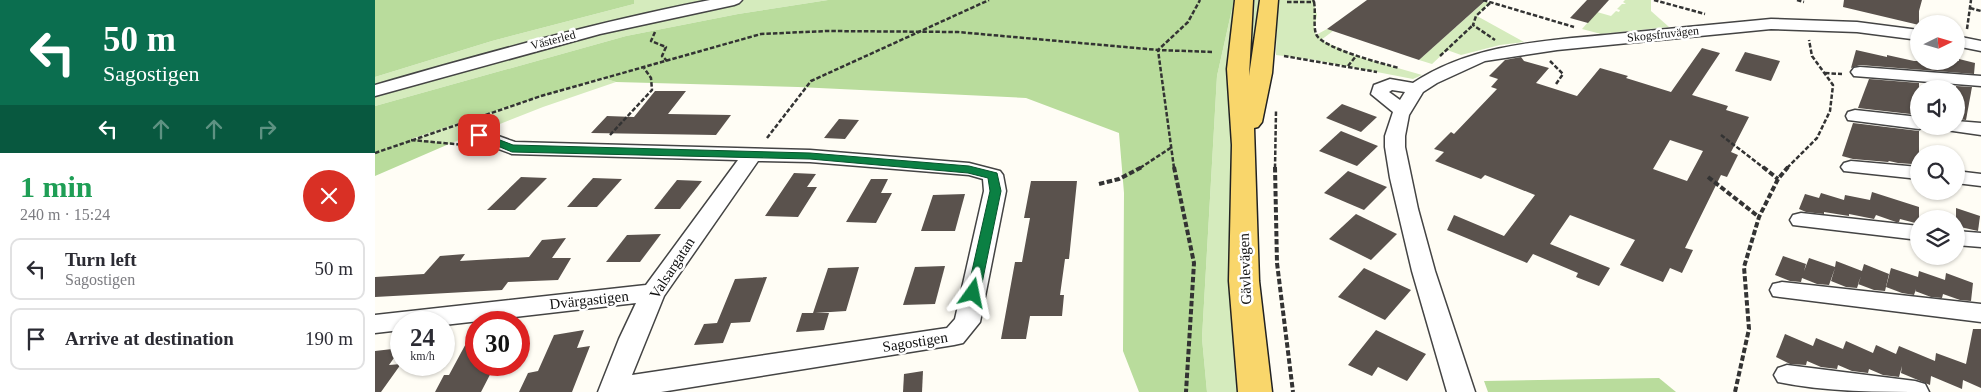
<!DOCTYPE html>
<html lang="en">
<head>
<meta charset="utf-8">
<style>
	body { margin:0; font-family:Georgia,serif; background:#f7f7f7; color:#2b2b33; height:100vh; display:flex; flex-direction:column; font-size:19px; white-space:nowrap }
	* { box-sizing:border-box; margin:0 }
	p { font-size:16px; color:#7c7c81 }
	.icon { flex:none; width:28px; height:28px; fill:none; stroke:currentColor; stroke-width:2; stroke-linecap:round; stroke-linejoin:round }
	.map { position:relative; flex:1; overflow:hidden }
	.side { display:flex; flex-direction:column; background:#fff; width:375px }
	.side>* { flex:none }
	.top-card { background:#0b6e4f; color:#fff; overflow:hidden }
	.needle { width:32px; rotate:85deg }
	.fabs { position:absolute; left:1535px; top:15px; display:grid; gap:10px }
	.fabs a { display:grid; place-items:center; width:55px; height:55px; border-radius:50%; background:#fff; box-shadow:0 1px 4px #0004; font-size:25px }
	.speed { position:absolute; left:15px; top:311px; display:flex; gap:10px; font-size:25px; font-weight:700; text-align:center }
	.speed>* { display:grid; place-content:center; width:65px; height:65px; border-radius:50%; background:#fff; box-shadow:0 1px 4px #0004; line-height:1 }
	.speed small { font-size:12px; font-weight:400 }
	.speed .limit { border:8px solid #d22; background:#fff; color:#111 }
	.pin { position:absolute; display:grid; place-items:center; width:42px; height:42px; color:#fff; margin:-21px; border-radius:10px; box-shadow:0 2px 8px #0006 }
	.me { position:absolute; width:55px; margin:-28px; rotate:12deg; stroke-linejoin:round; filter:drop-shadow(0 0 4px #0008) }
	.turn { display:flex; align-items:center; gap:18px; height:105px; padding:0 20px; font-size:22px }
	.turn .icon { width:65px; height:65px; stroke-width:2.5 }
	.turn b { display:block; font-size:35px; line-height:42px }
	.lanes { display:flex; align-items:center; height:48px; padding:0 20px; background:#0003; justify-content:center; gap:25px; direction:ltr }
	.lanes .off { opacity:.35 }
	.round { display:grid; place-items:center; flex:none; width:52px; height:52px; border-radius:26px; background:#f7f7f7 }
	.summary { display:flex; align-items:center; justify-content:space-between; height:85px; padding:0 20px }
	h1 { font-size:30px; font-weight:700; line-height:38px; color:#1e9e55 }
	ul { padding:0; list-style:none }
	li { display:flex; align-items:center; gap:15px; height:62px; margin:0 10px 8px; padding:0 10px; border:2px solid #e1e1e2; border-radius:10px }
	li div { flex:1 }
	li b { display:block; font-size:19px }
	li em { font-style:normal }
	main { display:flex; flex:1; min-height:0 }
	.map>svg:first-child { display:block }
	.green { fill:#d5ebbd }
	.forest { fill:#b9dc9c }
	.building { fill:#5a524d; fill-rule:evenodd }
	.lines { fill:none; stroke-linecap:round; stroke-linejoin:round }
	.minor-casing { stroke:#444; stroke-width:3 }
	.major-casing { stroke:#222; stroke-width:3 }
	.path-far1 { stroke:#333; stroke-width:2.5; stroke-dasharray:4.5 2; stroke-linecap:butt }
	.path { stroke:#333; stroke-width:4; stroke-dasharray:5.5 2.5; stroke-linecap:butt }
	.minor { fill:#fff; fill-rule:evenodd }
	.major { fill:#f9d66b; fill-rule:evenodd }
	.route { fill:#0b8043; stroke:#07532c }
	.labels { text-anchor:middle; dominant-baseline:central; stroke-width:5; stroke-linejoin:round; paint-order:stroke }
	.far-street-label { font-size:12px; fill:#111; stroke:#fff }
	.street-label { font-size:15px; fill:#111; stroke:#fff }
</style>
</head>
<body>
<main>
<section class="side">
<div class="top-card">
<div class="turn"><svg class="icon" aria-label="left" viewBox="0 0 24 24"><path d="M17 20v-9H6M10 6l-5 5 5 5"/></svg><div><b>50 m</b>Sagostigen</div></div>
<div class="lanes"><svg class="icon" aria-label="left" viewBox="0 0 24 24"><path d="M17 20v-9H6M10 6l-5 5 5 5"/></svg><svg class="icon off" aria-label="ahead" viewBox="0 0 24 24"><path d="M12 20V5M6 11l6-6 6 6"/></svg><svg class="icon off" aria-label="ahead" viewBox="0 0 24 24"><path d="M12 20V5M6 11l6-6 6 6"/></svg><svg class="icon off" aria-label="right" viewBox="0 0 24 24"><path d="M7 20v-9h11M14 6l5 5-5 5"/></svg></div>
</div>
<div class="summary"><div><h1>1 min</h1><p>240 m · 15:24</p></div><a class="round" style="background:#d93025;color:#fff"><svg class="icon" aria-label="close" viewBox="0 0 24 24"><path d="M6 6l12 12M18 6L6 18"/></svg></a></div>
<ul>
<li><svg class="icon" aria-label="left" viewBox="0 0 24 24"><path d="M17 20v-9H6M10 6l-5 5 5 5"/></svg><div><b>Turn left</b><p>Sagostigen</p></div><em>50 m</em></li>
<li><svg class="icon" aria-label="arrive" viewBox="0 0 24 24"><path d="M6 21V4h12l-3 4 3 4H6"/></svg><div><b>Arrive at destination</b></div><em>190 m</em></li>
</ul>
</section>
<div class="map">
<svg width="1606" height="392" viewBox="0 0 1606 392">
	<rect width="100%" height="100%" fill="#fffdf5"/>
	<g class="green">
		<path d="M259,0H453L363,14L251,36L0,106V77L117,41L259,4Z"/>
		<path d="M859,0H938L942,15L939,29L941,35L952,29L958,31L946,40L981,56L1047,75L1038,79L940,60L901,55L902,6L869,145L880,392H832L827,338L842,76Z"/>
		<path d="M1250,0H1276V11L1294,27L1226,34L1207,29L1222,12L1236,16L1241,11L1244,12L1245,10L1242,9L1247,4H1251L1248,2Z"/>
		<path d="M1109,2H1115L1102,16L1149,42L1125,45L1086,55L1072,50L1057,64L1044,60Z"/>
		<path d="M228,78L241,82L168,107L74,144L35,140L83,123Z"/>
	</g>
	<g class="forest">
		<path d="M0,0H259V4L117,41L0,77Z"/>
		<path d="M453,0H859L842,76L827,338L832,392H764L748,351L749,193L744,133L651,98L423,87L241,82L228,78L104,116L36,139L74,144L0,176V106L251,36L363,14Z"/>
		<path d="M1284,378L1301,392H1113L1109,381Z"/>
	</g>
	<g class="building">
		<path d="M992,0H1111L1044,60L952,29Z"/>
		<path d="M1212,0H1234L1213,23L1195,18Z"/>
		<path d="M1469,0H1547L1544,11V25L1468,7Z"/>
		<path d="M1327,48L1345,53L1317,95L1353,106L1351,110L1374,117L1356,152L1363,155L1352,177L1346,175L1310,248L1318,250L1307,273L1295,268L1288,282L1245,265L1260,240L1195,215L1175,244L1235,268L1224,286L1201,277L1203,273L1158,254L1152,263L1072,230L1079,215L1129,236L1160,195L1110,175L1106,179L1060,161L1069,152L1059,149L1076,132L1079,134L1122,89L1116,87L1123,79L1114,76L1130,60L1146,57L1149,61L1174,68L1161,83L1202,96L1225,68L1253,76L1251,78L1296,92ZM1295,140L1328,151L1312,181L1278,169Z"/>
		<path d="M1481,50L1512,57V55L1539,61H1584V59L1600,63L1599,74L1485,65L1476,68Z"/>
		<path d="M1370,52L1405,61L1396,81L1360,71Z"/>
		<path d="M1494,79L1544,83V115L1483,108Z"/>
		<path d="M1581,86L1597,87L1591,120L1581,119Z"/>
		<path d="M280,91H311L293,114L356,115L341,135L216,133L232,116L259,117Z"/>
		<path d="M967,104L1002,117L986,132L951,118Z"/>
		<path d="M464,119L484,120L470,139L449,138Z"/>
		<path d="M1478,123L1544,131V164L1537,162V164L1523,163L1514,161L1513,162L1478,159L1467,156Z"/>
		<path d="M966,131L1003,146L982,166L944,151Z"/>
		<path d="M973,171L1012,187L989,210L949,193Z"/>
		<path d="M419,173L441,174L432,187H442L423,217L390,216Z"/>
		<path d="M146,177L172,178L140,210H112Z"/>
		<path d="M218,178L247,179L222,207H192Z"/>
		<path d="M496,179H513L506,193H517L501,223L471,222Z"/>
		<path d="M302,180L327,181L305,209H279Z"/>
		<path d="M656,181H702L694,259H690L685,295H689L687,316H655L651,339H626L640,262H647L655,218H649Z"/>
		<path d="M1497,192L1544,207V224L1525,219L1524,222H1521L1501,215L1499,219L1474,214V216L1449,212V214L1431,212L1424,209L1430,194L1444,198L1446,193L1469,200L1470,195L1495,200Z"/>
		<path d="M590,194L580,231H546L558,195Z"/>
		<path d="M1581,208L1605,216L1603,231L1581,226Z"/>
		<path d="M981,214L1022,234L996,260L954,239Z"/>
		<path d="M286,234L265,262H231L252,235Z"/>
		<path d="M191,238L177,258H196L183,280L133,282L127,290L0,297V277L49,274L65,256L90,254L85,261L154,257L167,240Z"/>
		<path d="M1408,256L1431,264L1429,271L1434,258L1460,267L1461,261L1487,271L1489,264L1514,274L1510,291L1499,290L1483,284L1486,276L1482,288L1471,287L1456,281L1460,268L1454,285L1442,284L1427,278L1426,282L1415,281L1400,275Z"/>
		<path d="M570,266L560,304L528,305L540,267Z"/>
		<path d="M484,267L471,311L440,313H454L449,330L421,332L427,313H438L453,268Z"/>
		<path d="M989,268L1036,290L1010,320L963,297Z"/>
		<path d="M1516,268L1543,277L1544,271L1570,280L1571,273L1598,283L1596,301L1585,300L1568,294L1569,290L1567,298L1556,297L1540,291L1541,289L1539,295L1527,293L1511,287Z"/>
		<path d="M392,277L375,322L356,323L348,343L319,345L329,324L342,323L360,279Z"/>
		<path d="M101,325V365H120L106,392H60L69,375H74Z"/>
		<path d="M1598,329H1606V388L1588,380L1587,389L1556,376L1555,385L1526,373L1527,366L1524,377L1508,375L1494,369L1493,373L1477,371L1463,365L1462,369L1446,367L1432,361L1431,365L1415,364L1401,357L1410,334L1438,346L1441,338L1468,349L1471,341L1498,353L1501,345L1521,354L1524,346L1560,361L1561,353L1591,364Z"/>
		<path d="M209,330L202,348L215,346L197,392H144L153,373L163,371L179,335Z"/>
		<path d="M1001,330L1051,354L1032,381L1003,367L997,376L973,365Z"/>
		<path d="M26,348L14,365L26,364L6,392H0V351Z"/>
		<path d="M548,371L547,392H528L529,374Z"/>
	</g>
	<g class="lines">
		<g class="minor-casing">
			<g id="minor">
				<path d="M335,0H367L364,3L359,5L225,34L0,96V85C111,53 222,22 335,0Z"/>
				<path d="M1396,19L1482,22L1544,30V40L1482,32L1396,29L1182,50L1110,61L1062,83L1048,92L1034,115L1030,136V147L1043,209L1060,271L1100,392H1072L1037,271L1015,178L1010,147V136L1018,112L996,94L999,85L1015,79L1038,83C1099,43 1170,41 1240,34C1292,29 1344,24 1396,19ZM1017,90L1030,92L1025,100L1014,92Z"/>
				<path d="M1581,36L1606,41V51L1581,46Z"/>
				<path d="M1485,67L1606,76V86L1479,76L1476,72L1479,68Z"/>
				<path d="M1480,110L1544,117V126H1551L1544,129L1473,120L1471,116L1473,112Z"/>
				<path d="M1581,121L1606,123V135L1571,130L1569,126H1581Z"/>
				<path d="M104,129L140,142L435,150L594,163L625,171L628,175L631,191L605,322L588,343L579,345L286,392H223L244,339L261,303L69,325V322H26V330L0,333V315L271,285L363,160L137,154L97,139L94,135L97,131ZM383,161L435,162L594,175L608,179L609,191L580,319L572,328L257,375L289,296Z"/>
				<path d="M1476,161L1544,167V179L1469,171L1466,167L1469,163Z"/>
				<path d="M1581,171L1606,174V186L1581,183Z"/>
				<path d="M1426,213L1544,226V240L1418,225L1415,220L1418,215Z"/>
				<path d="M1581,231L1606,233V247L1581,245Z"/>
				<path d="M1407,282L1606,304V322L1398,296L1395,290L1398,284Z"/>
				<path d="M1412,365L1540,381L1550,384L1554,392C1504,392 1450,392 1403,382L1399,375L1403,368Z"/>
			</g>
		</g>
		<g class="major-casing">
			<path id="major" d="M860,0H878L874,76L885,0H903L897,73L887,122L883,127L879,128L884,281L897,392H863L854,281L857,145L852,69Z"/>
		</g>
		<g class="path-far1">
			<path d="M1108,0L1199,27"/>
			<path d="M1279,0L1330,14"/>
			<path d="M1422,0L1429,2"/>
			<path d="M912,2H939L938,0"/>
			<path d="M939,2C941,12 938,25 941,34C946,48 1009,64 1024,68"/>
			<path d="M1115,3L1101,16L1098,25L1120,40"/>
			<path d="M1595,8L1606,11"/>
			<path d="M1592,29L1596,0"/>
			<path d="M280,32L276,41L291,47L287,56L292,61"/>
			<path d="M909,56L1002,72"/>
			<path d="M1065,56L1098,25"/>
			<path d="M1175,61L1188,74L1181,84"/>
			<path d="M973,66L981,56"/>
			<path d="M1450,73L1467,74"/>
			<path d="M235,135L277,90L276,78L269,68"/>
			<path d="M1346,135L1389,168"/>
			<path d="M392,138L436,81L614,0"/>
			<path d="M36,140L90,145"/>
			<path d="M0,153L166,96L386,34L452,31L583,32L783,50L837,52"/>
			<path d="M765,168L797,147"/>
			<path d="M799,168L783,50L813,22L825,0"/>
			<path d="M900,168L901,111"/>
			<path d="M1412,168L1442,138L1455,111L1458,85L1437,56L1434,40"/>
		</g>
		<g class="path">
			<path d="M799,167L819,263L811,392"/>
			<path d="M900,167L902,263L918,392"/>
			<path d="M1388,167L1403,179"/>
			<path d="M1333,177L1384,217"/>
			<path d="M724,184L744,179L767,167"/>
			<path d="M1360,392L1374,329L1369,267L1384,217L1403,179L1413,167"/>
		</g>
		<use href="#minor" class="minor"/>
		<use href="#major" class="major"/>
	</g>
	<path class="route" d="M104,132L138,145L435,153L594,166L622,173L626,191L605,293L603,296H594L592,293L615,191L613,178L593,173L435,159L137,152L101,137L99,135L101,133Z"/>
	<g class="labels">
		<g class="far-street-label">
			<text transform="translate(1288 34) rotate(-6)">Skogsfruvägen</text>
			<text transform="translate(178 40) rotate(-15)">Västerled</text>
		</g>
		<g class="street-label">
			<text transform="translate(297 268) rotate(-57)">Valsargatan</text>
			<text transform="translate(870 269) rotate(-92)">Gävlevägen</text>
			<text transform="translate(214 300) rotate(-6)">Dvärgastigen</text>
			<text transform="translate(540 342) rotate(-9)">Sagostigen</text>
		</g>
	</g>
</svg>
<div class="fabs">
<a><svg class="needle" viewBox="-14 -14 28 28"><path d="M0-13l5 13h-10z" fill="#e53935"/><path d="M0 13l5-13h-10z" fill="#7c7c81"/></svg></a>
<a><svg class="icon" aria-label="sound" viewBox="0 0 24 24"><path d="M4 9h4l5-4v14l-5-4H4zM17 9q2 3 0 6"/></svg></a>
<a><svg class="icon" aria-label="search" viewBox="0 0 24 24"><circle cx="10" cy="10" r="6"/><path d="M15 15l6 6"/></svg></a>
<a><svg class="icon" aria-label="layers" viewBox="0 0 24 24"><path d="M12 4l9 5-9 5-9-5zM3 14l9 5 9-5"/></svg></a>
</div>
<div class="speed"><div>24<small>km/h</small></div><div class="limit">30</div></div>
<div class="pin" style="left:104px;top:135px;background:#d93025"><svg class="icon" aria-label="arrive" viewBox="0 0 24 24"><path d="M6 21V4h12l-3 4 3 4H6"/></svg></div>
<svg class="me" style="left:598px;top:293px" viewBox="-20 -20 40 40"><path d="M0-17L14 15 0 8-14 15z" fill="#0b8043" stroke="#fff" stroke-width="4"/></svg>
</div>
</main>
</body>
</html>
